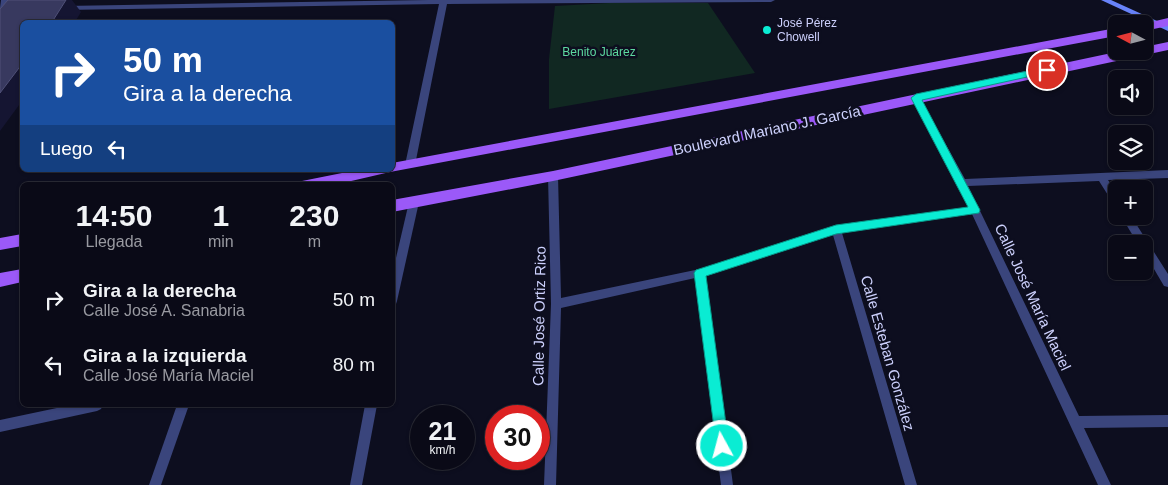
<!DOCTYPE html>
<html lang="es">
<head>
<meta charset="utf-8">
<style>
	body { margin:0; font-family:Arial,sans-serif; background:#131320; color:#f1f3f6; height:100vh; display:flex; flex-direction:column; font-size:19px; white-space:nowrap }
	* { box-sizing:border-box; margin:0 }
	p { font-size:16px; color:#999aa1 }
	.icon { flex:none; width:28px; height:28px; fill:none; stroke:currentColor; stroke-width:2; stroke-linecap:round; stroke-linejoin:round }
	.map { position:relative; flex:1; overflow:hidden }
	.side { position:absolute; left:20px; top:182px; width:375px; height:225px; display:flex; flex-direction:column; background:#0a0a17; border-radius:8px; box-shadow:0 1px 4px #0004,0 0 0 1px #2a2b36 }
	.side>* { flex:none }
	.guide { position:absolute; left:20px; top:20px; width:375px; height:152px; border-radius:8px; box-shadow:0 1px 4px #0004,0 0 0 1px #2a2b36; background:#1a4fa0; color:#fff; overflow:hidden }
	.needle { width:32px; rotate:277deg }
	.controls { position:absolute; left:1108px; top:15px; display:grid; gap:10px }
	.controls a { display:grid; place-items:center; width:45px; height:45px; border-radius:8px; background:#0a0a17; box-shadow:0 1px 4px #0004,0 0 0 1px #2a2b36; font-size:25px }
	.speed { position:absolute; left:410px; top:405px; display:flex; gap:10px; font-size:25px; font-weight:700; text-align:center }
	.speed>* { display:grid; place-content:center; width:65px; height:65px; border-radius:50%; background:#0a0a17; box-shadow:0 1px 4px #0004,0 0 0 1px #2a2b36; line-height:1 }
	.speed small { font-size:12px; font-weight:400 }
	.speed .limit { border:8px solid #d22; background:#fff; color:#111 }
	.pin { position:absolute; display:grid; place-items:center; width:42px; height:42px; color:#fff; margin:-21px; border:2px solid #fff; border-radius:50%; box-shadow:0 1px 5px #0007 }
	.me { position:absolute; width:55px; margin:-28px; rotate:353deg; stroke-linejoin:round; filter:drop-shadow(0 0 4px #0008) }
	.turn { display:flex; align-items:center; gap:18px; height:105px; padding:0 20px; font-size:22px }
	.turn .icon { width:65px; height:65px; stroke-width:2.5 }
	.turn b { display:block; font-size:35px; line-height:42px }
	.then { display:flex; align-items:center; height:48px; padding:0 20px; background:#0003; gap:10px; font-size:19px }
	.eta { display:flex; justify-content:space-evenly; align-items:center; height:85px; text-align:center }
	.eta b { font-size:30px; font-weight:800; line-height:35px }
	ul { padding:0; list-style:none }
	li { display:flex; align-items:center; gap:15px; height:65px; padding:0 20px }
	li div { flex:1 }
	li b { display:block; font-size:19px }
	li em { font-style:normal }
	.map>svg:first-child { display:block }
	.green { fill:#112822 }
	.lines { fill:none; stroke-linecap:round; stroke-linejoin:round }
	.street { fill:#3a457c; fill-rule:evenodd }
	.secondary { fill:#6883f9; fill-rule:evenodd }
	.primary { fill:#9b59f8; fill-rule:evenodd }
	.shaded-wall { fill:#151532 }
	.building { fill:#38395f; stroke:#505178 }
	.route { fill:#0aecd3; stroke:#069989 }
	.poi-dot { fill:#0aecd3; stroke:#0d0e1f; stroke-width:2 }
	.labels { text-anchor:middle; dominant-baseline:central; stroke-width:5; stroke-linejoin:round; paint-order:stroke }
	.far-poi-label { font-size:12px; fill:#cdd1fd; stroke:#0d0e1f; text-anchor:start }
	.far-park-label { font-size:12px; fill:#5dd9a0; stroke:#0d0e1f }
	.street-label { font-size:15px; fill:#cdd1fd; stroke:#0d0e1f }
</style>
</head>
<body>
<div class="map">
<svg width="1168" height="485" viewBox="0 0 1168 485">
	<rect width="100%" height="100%" fill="#0d0e1f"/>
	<path class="green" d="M609,3H708L755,73L549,109V59L555,6Z"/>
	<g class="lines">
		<g class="street">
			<path d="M1,0H9L3,8H0Z"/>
			<path d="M428,0H775L771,2L447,4L415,165L410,168L405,165L439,4L64,10L60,8L64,6Z"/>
			<path d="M916,95L920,98L965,179L1168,170V178L1108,180L1116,192V204L1113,203L1099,181L968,186L1079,416L1168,415V427L1084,428L1111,485H1098L972,214L842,233L917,485H905L833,235L706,276L733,485H721L695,278L561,308L556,485H544L551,304L548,176L550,174H556L558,176L561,298L700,269L836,226L969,207L912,98Z"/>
			<path d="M414,198L419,202L397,301L396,304L392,305V275L409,202Z"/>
			<path d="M1121,216H1131L1168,274V287L1164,286L1144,252V244H1138Z"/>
			<path d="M71,405H103L101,409L97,411L0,432V420Z"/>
			<path d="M177,405H189L161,485H149Z"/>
			<path d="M365,405H377L362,485H350Z"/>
		</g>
		<path class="secondary" d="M1101,0H1111L1168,26V31Z"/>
		<g class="primary">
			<path d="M1168,18V26L1144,31L1143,24Z"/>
			<path d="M1116,28V36L390,172L334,185H300L302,181L357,170H392V163Z"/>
			<path d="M1168,42V50L553,181L392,212V200L553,171L1121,51H1144V47Z"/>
			<path d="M22,234V246L0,250V238Z"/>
			<path d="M22,269V282L0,287V273Z"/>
		</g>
	</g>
	<g class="shaded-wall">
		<path d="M66,0H72L81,12L75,22H52Z"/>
		<path d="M22,64V101L0,131V93Z"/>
	</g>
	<path class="building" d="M8,0H66L52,22H22V64L0,93V9Z"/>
	<path class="route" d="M1047,67L1052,70L1050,72L922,100L980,210L979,213L836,234L706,276L729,446L727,451L722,453L717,451L694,273L696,270L836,225L968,207L911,98L916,94Z"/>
	<circle class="poi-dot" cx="767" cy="30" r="5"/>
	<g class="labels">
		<g class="far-poi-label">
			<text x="777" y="23">José Pérez<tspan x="777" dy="14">Chowell</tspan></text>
		</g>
		<g class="far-park-label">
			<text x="599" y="52">Benito Juárez</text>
		</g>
		<g class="street-label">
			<text transform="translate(767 130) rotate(-12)">Boulevard Mariano J. García</text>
			<text transform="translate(1033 297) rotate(65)">Calle José María Maciel</text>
			<text transform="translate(539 316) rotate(-89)">Calle José Ortiz Rico</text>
			<text transform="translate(888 353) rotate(74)">Calle Esteban González</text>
		</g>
	</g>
</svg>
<div class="controls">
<a><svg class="needle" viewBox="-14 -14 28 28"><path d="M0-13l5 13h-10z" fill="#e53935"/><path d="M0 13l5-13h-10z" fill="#999aa1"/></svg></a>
<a><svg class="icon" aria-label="sound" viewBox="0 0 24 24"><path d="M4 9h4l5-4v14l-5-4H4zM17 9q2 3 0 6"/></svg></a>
<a><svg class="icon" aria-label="layers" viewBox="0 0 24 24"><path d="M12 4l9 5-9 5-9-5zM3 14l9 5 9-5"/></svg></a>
<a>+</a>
<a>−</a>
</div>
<div class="speed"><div>21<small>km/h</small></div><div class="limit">30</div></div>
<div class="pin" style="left:1047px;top:70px;background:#d93025"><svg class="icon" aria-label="arrive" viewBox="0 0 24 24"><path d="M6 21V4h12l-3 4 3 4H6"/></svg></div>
<svg class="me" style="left:722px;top:446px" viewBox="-20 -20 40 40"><circle r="17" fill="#0aecd3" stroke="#fff" stroke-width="3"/><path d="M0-11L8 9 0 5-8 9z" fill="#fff"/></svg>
<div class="guide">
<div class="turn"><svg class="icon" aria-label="right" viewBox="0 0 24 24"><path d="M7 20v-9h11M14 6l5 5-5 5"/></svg><div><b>50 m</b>Gira a la derecha</div></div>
<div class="then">Luego<svg class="icon" aria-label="left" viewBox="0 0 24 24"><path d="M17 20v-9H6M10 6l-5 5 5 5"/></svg></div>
</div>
<section class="side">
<div class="eta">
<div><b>14:50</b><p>Llegada</p></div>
<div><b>1</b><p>min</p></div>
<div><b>230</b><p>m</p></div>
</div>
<ul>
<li><svg class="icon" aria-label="right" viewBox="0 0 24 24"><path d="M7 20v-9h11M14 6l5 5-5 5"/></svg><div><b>Gira a la derecha</b><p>Calle José A. Sanabria</p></div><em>50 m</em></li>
<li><svg class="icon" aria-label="left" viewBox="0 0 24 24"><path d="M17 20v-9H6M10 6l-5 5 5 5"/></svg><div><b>Gira a la izquierda</b><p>Calle José María Maciel</p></div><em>80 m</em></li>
</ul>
</section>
</div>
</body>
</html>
